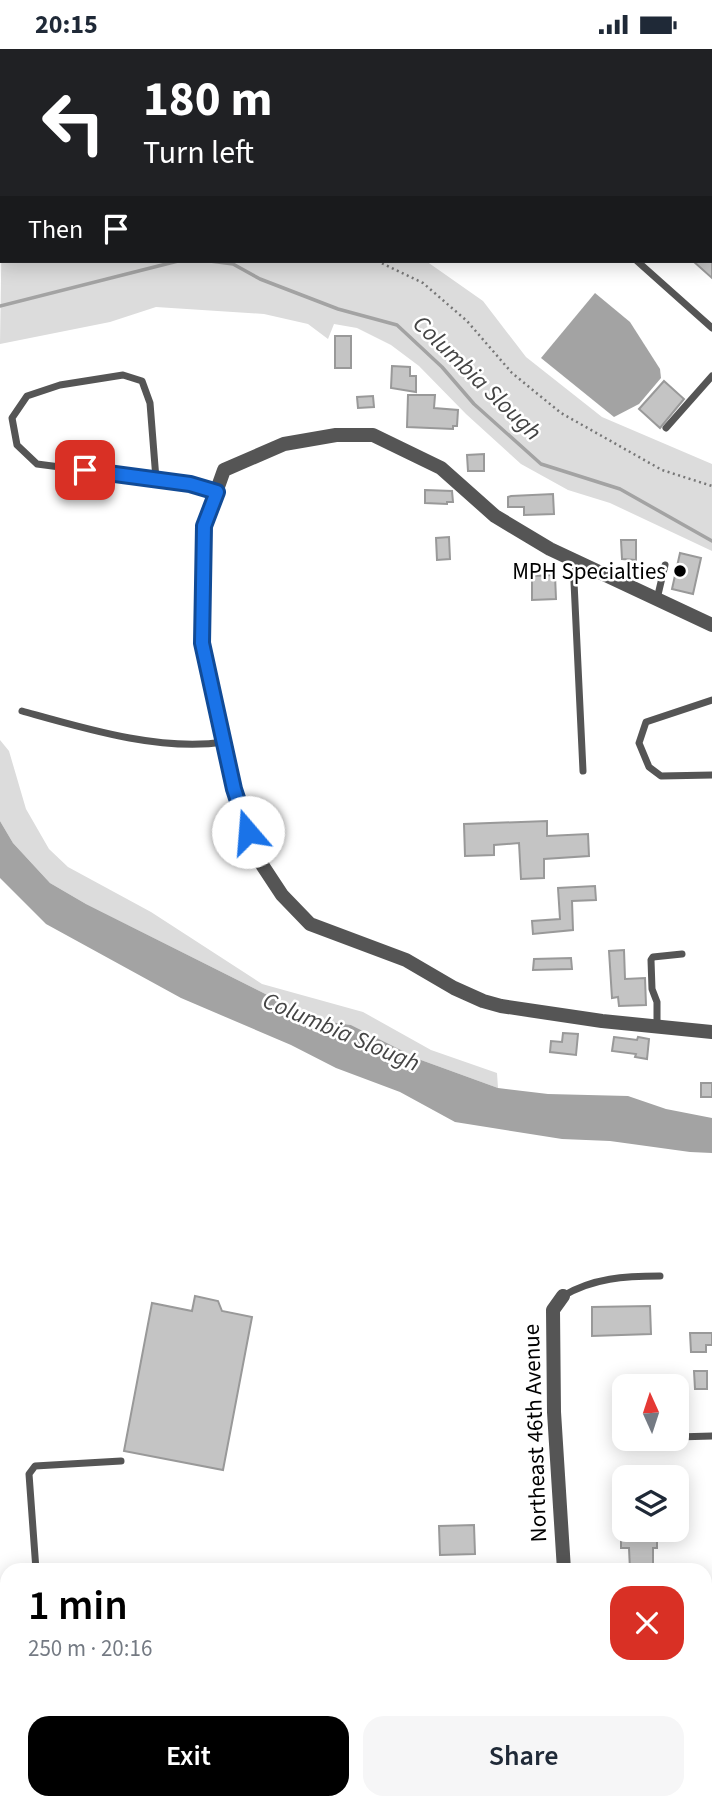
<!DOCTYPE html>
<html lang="en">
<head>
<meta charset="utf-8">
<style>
	body { margin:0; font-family:"Source Sans 3",sans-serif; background:#f6f6f7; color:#1f2937; height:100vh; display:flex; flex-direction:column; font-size:26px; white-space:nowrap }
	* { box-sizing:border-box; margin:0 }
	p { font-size:23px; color:#747a83 }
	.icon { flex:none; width:38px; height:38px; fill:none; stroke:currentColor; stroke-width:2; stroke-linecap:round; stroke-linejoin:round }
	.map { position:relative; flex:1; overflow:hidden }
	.side { position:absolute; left:0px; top:1514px; width:712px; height:247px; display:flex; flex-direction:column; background:#fff; border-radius:21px 21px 0 0; box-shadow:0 4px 18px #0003 }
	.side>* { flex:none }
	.banner { position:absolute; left:0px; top:0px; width:712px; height:214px; box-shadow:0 4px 18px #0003; background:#202124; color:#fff; overflow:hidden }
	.needle { width:46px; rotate:357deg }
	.tools { position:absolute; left:612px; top:1325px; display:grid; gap:14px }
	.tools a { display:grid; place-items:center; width:77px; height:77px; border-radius:14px; background:#fff; box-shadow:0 4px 18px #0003; font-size:35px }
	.pin { position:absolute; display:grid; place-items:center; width:60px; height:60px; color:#fff; margin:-30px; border-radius:14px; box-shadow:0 4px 10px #0006 }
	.me { position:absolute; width:77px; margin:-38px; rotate:342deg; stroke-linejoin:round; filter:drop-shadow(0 0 5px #0008) }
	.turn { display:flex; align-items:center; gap:24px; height:147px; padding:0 28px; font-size:32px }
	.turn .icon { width:91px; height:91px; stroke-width:2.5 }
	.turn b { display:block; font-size:49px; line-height:60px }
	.then { display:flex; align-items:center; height:66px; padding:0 28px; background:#0003; gap:14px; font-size:26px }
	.round { display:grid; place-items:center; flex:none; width:74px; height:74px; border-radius:21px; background:#f6f6f7 }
	.headline { display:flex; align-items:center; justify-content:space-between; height:119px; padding:0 28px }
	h1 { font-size:42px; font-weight:600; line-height:52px; color:#000 }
	.cta { display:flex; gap:14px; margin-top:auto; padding:14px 28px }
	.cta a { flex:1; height:80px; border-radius:21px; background:#000; color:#fff; font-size:28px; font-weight:600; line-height:80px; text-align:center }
	.cta a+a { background:#f6f6f7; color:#1f2937 }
	.status { display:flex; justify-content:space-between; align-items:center; height:49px; padding:0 35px; background:#fff; direction:ltr }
	.status svg { height:19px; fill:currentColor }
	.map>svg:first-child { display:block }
	.green { fill:#dcdcdc }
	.water { fill:#a3a3a3 }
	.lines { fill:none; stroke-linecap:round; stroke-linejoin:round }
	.stream { stroke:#a3a3a3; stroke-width:3.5 }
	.building { fill:#c4c4c4; stroke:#999; stroke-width:2 }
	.path { stroke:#777; stroke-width:2.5; stroke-dasharray:2 3.5; stroke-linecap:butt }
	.lane { stroke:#555; stroke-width:7 }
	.street { stroke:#555; stroke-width:14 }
	.route-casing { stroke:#114b97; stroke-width:18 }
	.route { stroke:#1a73e8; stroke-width:12 }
	.poi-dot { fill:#000; stroke:#fff; stroke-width:2.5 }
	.labels { text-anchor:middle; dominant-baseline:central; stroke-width:5; stroke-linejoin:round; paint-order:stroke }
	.poi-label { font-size:23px; fill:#000; stroke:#fff; text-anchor:end }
	.street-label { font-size:23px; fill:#000; stroke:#fff }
	.water-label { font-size:24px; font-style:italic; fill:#444; stroke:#fff }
</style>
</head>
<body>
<div class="status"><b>20:15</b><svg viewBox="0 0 49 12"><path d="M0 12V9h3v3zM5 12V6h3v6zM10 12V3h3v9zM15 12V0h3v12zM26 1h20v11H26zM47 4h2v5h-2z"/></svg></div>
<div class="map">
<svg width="712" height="1759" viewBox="0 0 712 1759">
	<rect width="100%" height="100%" fill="#fff"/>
	<g class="green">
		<path d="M2,163V212H426L483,252L526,308L602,368L712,415V502L610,454L568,441L521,415L466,365L419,317L391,296L357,279L334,275L328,290L308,275L264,265L156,258L110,273L0,295Z"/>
		<path d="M0,691L9,702L26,760L49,800L68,818L151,863L262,935L363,963L431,1001L497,1024L498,1039L421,1011L351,976L317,971L86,855L50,834L13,794L0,772Z"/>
	</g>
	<g class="water">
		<path d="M595,244L630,273L660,320L661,329L639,355L614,368L541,309Z"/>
		<path d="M0,772L13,794L50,834L86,855L317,971L351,976L421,1011L498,1039L548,1045L628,1047L666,1060L712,1069V1104L690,1103L610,1092L562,1090L455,1073L400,1043L336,1019L291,996L181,949L46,875L0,829Z"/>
	</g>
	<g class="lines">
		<g class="stream">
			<path d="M210,212L233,215L260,230L338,260L397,276L442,318L474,355L541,415L620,440L712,492"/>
			<path d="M0,257L178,212"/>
		</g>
	</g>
	<g class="building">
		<path d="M693,212H712V229Z"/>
		<rect x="335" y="287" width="16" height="32"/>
		<path d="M392,317L410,318V327H416V343L391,339Z"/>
		<path d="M664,332L684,350L660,379L639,360Z"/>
		<path d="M408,346H435L434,359L458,361L457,377H453V380L407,378Z"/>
		<path d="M373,347L374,358L358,359L357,348Z"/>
		<path d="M484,405V422H468L467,406Z"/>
		<path d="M425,441L452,442L453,453H447V455L425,454Z"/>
		<path d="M553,445L554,465L524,466V458H508V448L511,447Z"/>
		<path d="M449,488L450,510L437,511L436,489Z"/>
		<path d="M621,491H636V511L622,510Z"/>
		<path d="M680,504L701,509L693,545L672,540Z"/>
		<path d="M555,526L556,550L532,551V527Z"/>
		<path d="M547,772V787L588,785L589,807L544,810V829L521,830L519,794L494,796V806L465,807L464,775Z"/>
		<path d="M595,837L596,851L572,852L573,881L533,885L532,872L560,870L558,839Z"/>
		<path d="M624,901L625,930L645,929L646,956L619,957L618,948L612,949L609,902Z"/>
		<path d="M571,909L572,920L533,921L534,910Z"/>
		<path d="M563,984L578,985L576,1006L550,1003L551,992L562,993Z"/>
		<path d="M614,988L637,991L638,988L649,990L647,1010L635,1008L636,1005L612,1002Z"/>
		<rect x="701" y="1034" width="11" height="14"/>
		<path d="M195,1247L218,1252L222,1262L252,1268L223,1421L124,1402L152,1254L192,1262Z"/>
		<path d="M650,1257L651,1285L592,1287V1258Z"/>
		<path d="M690,1284H712V1296H706V1303H691Z"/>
		<path d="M694,1322H707V1340H695Z"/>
		<path d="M474,1476L475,1505L440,1506L439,1477Z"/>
		<path d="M621,1480H657V1499H653V1521H630L629,1499H621Z"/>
	</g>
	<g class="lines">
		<g class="path">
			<path d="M0,199H2"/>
			<path d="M377,212L423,234L467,272L512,324L561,364L662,421L712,437"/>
		</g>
		<g class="lane">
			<path d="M221,2L224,0"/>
			<path d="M673,2L675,0"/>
			<path d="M0,43L2,45"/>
			<path d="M637,212L712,279"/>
			<path d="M666,379L712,327"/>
			<path d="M156,430L150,354L142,332L123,326L60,336L27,347L12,369L17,396L37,415L190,435L216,442"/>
			<path d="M573,512L583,722"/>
			<path d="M657,550L665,516"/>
			<path d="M712,651L646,673L639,694L649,718L661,727L712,726"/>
			<path d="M22,662C83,679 161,703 224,693"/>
			<path d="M657,977V953L652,940L651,911L653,908L682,905"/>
			<path d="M563,1247C593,1229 625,1227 660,1227"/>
			<path d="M677,1388L712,1387"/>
			<path d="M623,1389H625"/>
			<path d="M36,1521L29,1425L35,1417L121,1412"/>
			<path d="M0,1548L7,1544"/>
			<path d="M46,1754V1759"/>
			<path d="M144,1759H150"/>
		</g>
		<g class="street">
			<path d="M712,576L550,500L495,467L441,419L373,386H336L284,395L224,421L204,477L203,594L234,740L255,805L282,846L310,875L406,911L454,939L483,952L501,957L602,972L712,983"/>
			<path d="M563,1247L553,1261L554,1363L564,1521"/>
			<path d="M572,1754L573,1759"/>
		</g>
	</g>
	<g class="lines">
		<g class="route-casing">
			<path id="route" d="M85,421L190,435L217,443L204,477L202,594L234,740L248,783"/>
		</g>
		<use href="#route" class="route"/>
	</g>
	<circle class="poi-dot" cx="680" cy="522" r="7"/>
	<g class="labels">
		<g class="poi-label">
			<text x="666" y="522">MPH Specialties</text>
		</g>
		<g class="street-label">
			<text transform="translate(535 1384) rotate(-92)">Northeast 46th Avenue</text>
		</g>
		<g class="water-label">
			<text transform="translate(477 329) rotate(44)">Columbia Slough</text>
			<text transform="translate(341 983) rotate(23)">Columbia Slough</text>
		</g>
	</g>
</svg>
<div class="tools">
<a><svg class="needle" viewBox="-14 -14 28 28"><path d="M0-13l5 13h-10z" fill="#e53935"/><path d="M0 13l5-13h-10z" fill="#747a83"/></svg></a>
<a><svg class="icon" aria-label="layers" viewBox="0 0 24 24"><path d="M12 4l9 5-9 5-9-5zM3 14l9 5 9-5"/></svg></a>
</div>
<div class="pin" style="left:85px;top:421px;background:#d93025"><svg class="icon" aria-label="arrive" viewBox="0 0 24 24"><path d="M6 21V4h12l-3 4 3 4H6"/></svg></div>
<svg class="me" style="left:248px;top:783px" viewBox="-20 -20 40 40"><circle r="19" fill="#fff"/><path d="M0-13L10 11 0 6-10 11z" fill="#1a73e8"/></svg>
<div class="banner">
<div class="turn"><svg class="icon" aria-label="left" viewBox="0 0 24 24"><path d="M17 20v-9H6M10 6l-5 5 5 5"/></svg><div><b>180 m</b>Turn left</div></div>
<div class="then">Then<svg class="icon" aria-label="arrive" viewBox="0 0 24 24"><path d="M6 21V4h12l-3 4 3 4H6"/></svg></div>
</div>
<section class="side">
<div class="headline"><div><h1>1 min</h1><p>250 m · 20:16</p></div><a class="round" style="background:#d93025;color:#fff"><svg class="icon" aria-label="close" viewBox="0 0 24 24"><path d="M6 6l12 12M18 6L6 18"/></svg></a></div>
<div class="cta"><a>Exit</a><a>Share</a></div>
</section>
</div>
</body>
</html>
